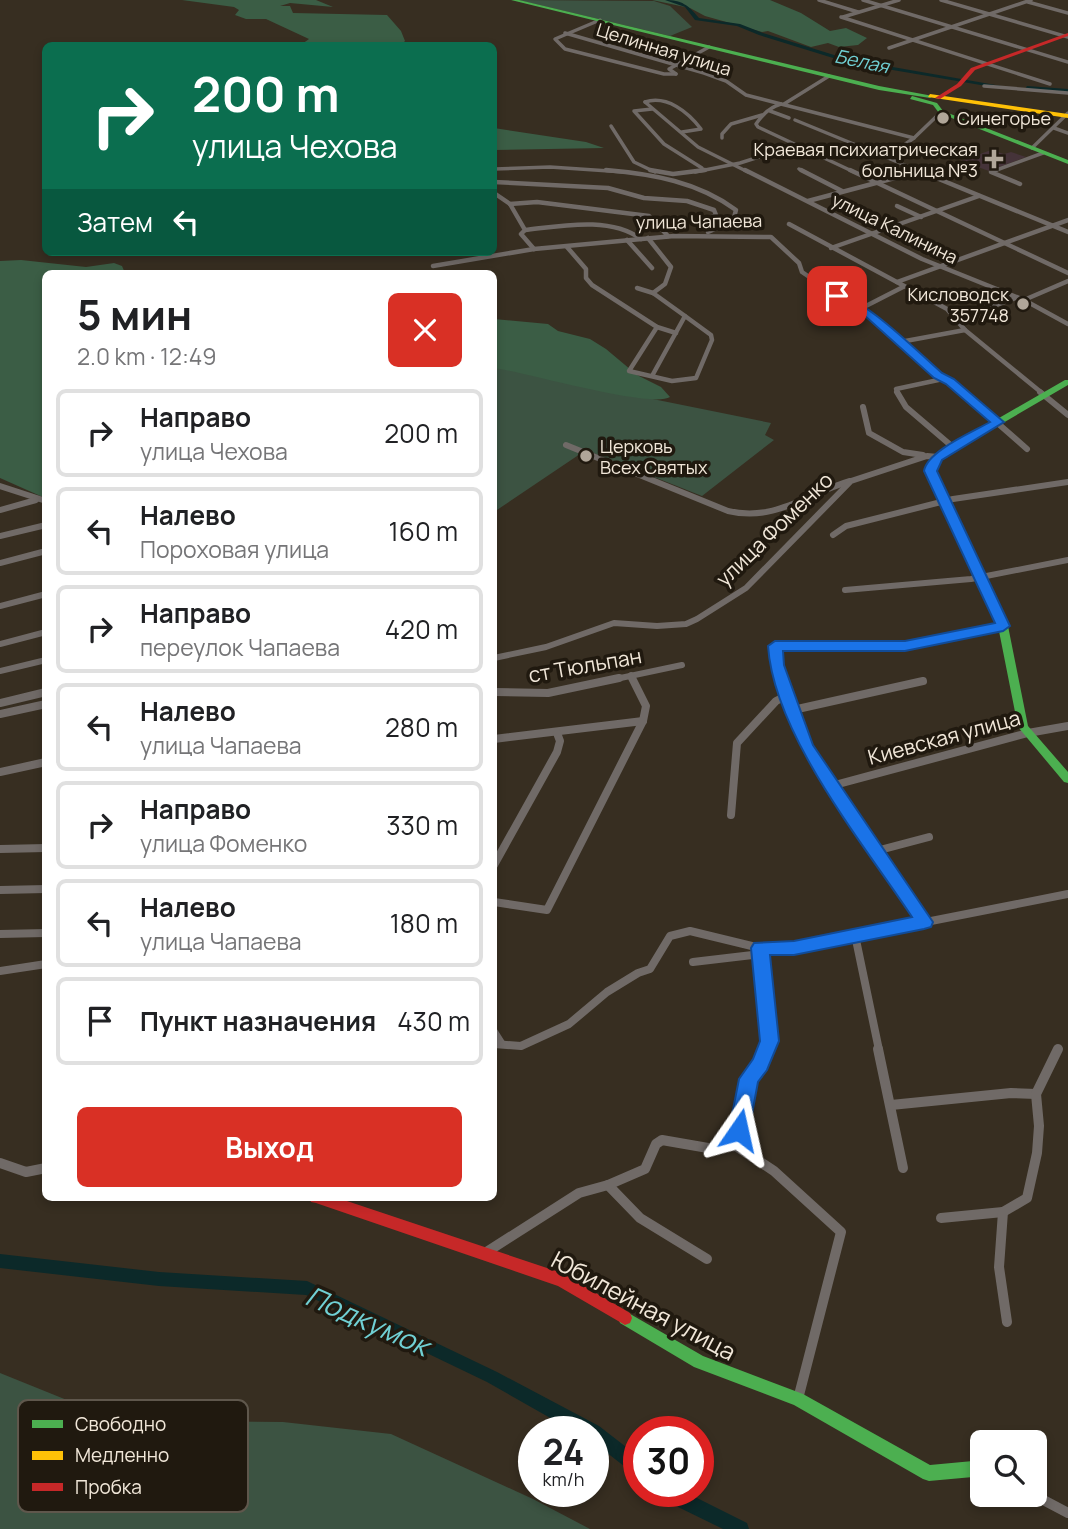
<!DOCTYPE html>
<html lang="ru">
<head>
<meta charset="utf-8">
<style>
	body { margin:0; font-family:Manrope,sans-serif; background:#f6f6f6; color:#202124; height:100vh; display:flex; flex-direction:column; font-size:26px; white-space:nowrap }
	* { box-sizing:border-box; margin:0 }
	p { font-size:23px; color:#757577 }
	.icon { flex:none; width:38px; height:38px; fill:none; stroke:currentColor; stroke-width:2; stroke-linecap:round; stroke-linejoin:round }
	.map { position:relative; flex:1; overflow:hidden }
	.details { position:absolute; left:42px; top:270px; width:455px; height:931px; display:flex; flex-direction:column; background:#fff; border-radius:10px; box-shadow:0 4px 10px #0003 }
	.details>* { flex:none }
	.banner { position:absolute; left:42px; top:42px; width:455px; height:214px; border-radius:10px; box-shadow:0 4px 10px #0003; background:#0b6e4f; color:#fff; overflow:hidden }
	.buttons { position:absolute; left:970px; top:1430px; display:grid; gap:14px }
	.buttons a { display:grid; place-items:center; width:77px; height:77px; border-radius:10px; background:#fff; box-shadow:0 4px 10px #0003; font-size:35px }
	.speed { position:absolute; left:518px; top:1416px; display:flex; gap:14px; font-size:35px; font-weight:700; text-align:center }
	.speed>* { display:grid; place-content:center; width:91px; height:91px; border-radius:50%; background:#fff; box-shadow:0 4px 10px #0003; line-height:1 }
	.speed small { font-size:18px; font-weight:400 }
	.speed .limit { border:10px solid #d22; background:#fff; color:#111 }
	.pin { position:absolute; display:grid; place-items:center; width:60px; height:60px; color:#fff; margin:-30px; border-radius:14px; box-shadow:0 4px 10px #0006 }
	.me { position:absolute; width:77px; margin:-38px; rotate:11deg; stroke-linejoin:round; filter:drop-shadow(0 0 5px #0008) }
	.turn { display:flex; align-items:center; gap:24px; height:147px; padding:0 35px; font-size:32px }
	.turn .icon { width:91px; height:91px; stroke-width:2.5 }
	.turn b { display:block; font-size:49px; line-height:60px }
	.then { display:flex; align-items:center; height:66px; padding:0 35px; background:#0003; gap:14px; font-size:26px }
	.round { display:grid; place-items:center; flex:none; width:74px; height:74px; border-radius:10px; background:#f6f6f6 }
	.overview { display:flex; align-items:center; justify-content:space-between; height:119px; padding:0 35px }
	h1 { font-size:42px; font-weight:700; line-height:52px }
	.button { display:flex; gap:14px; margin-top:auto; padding:14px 35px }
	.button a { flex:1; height:80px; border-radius:10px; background:#d93025; color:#fff; font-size:28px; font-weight:700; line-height:80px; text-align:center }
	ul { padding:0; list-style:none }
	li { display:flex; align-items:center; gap:21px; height:88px; margin:0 14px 10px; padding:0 21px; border:4px solid #e0e0e0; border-radius:10px }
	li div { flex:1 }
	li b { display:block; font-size:26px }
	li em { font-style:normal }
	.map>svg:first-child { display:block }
	.medical { fill:#453339 }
	.green { fill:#3c5342 }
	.forest { fill:#3b5d45 }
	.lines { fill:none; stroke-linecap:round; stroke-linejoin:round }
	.river { fill:#0c2929; fill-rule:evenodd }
	.street-far4 { stroke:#706a67; stroke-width:3.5 }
	.street-far3 { stroke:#706a67; stroke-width:4.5 }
	.street-far2 { stroke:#706a67; stroke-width:6 }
	.street-far1 { stroke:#706a67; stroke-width:8 }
	.street { stroke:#706a67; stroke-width:10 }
	.fast { fill:#4caf50; fill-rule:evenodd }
	.slow { fill:#ffc107; fill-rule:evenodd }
	.jam { fill:#c62828; fill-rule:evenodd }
	.route { fill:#1a73e8; stroke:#114b97; stroke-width:2 }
	.poi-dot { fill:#b0a699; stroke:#20190f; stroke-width:2.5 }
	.labels { text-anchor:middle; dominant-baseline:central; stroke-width:7; stroke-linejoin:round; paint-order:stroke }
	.far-street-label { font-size:18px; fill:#f1e7d9; stroke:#20190f }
	.far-poi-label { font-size:18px; fill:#f1e7d9; stroke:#20190f; text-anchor:start }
	.far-water-label { font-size:19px; font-style:italic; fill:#70d0d4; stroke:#20190f }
	.street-label { font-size:21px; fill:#f1e7d9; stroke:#20190f }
	.near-street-label { font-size:24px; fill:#f1e7d9; stroke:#20190f }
	.near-water-label { font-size:28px; font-style:italic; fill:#70d0d4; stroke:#20190f }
	.key { fill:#20190f; stroke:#5f574c; stroke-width:2 }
	.key-label { font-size:19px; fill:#f1e7d9 }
</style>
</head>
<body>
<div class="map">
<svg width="1068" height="1529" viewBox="0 0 1068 1529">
	<rect width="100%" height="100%" fill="#372e21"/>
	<path class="medical" d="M991,150L1004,154L1011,152L1026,157L989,171L961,161Z"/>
	<g class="green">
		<path d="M518,0L654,1L670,6L692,27L670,36Z"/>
		<path d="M494,367L771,423L765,435L774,440L702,496L586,450L494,512Z"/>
		<path d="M0,1373L104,1415L182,1421L283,1422L391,1434L533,1499L590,1529H0Z"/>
	</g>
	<g class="forest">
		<path d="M182,0H316L333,7L290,3L280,6H290L293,13L387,15L401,31L405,41L400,46L273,45L302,44L309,39L266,19H246L235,15L239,10L234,7Z"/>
		<path d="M652,0H770L801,13L830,31L846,28L867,38L858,45L839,47L828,43L811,47L768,31L762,32L705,16L690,8Z"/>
		<path d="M494,128L586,142L604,148L494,150Z"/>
		<path d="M21,260L86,267L114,263L122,266L125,273H46L45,498L0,478V261Z"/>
		<path d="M494,319L548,324L558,331L590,339L606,349L637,375L661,387L670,397C651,409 524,372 494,368Z"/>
	</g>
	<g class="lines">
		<g class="river">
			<path d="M665,0C682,0 688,5 699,18L740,24L763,33L847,59L1007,87L1004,89L846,62L759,35L737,26L695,20L685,7Z"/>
			<path d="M1027,86L1068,89V93L1025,89Z"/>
			<path d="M0,1254L159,1272L307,1281L497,1372L599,1426L639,1457V1475L633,1473L593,1442V1432H575L487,1382L306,1295L159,1286L0,1268Z"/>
			<path d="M662,1491H683L747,1523L749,1529H723L676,1506L664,1497Z"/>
		</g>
		<g class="street-far4">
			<path d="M819,0L858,12"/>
			<path d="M863,0L1068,62"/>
			<path d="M941,0L1068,37"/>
			<path d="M1028,2L1068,13"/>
			<path d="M841,17L1050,84"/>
			<path d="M843,17L899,0"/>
			<path d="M600,20L555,39L565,49L664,74H676"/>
			<path d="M565,33L704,73L726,81L746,95L914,138"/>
			<path d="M889,48L1031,0"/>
			<path d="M676,74L669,69L709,47"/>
			<path d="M984,86L1068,93"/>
			<path d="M645,102L698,147L748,172"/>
			<path d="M645,102C667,95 688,112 701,129L682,132"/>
			<path d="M781,104C770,107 762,115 756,124L758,127L854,172"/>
			<path d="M784,104L829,76"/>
			<path d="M652,109L634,111L664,144L702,168"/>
			<path d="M770,111L789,118"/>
			<path d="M795,120L922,172"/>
			<path d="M611,126L634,162L655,172"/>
			<path d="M1054,128L1068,133"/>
			<path d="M722,138V134L731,124L762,115"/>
			<path d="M1032,148L1068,113"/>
			<path d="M888,156L914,138L941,112"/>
			<path d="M494,169L550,167L624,172"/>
			<path d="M799,169L805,172"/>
			<path d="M695,172L740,163L797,145"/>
			<path d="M917,172L921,171"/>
			<path d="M991,172L1043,153"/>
		</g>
		<g class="street-far3">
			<path d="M606,170C653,174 698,182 736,210L733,221L708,232"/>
			<path d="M650,170L673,174L705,170"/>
			<path d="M745,170L922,259L1024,300L1068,324"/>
			<path d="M801,170L842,191"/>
			<path d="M850,170L1068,273"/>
			<path d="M917,170L1068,232"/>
			<path d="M996,170L991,172L1020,184"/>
			<path d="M494,182L608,188L644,198L687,201L714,210L716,215L700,223L719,226"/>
			<path d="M494,193L510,204L525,230L521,234L534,249"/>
			<path d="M808,201L921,171"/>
			<path d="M510,204L537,202L649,216L668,236"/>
			<path d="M897,206L921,217"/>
			<path d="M789,224L947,309L965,330L1042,393"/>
			<path d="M525,230C561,226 610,216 641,239"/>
			<path d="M648,238L671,267L665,284L653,293"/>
			<path d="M627,240L652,268"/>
			<path d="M567,247L586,269V278L592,285L657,327L676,333"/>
			<path d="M831,248L979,196"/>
			<path d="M433,266L534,249L674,236L771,237L799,263L802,272L837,296L862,308L938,376L950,381L964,393"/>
			<path d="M897,282L1068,220"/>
			<path d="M637,288L653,293L685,316"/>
			<path d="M1024,300L1068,281"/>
			<path d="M862,308L903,287"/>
			<path d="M955,320L1016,298"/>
			<path d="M900,342L965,330"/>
			<path d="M652,376L685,316L711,335L712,340L696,378L672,381L629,371L657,327"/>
			<path d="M898,393L896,389L943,379"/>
		</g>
		<g class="street-far2">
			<path d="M897,392L906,407L954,448"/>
			<path d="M962,392L1027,449"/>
			<path d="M1040,392L1068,415"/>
			<path d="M863,407L869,433L903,452L923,455"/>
			<path d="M566,445L728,511C776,522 806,494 850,481"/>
			<path d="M0,486L46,501"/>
			<path d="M0,510L36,500"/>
			<path d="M833,535L846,526L953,499L1068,482"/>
			<path d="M0,536L46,525"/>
			<path d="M0,563L46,551"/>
			<path d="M845,590L971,579L1068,560"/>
			<path d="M0,606L46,594"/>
			<path d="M0,644L46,632"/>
			<path d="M494,658L546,647L614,623L657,626L686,624L697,619L746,588L851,481L927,456L938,457"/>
			<path d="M0,671L46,660"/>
			<path d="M631,675L633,680"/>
			<path d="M611,680L682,665"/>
			<path d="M782,680L775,646H905L1003,626"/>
		</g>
		<g class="street-far1">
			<path d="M782,678L806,746L924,922"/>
			<path d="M494,692L548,693L619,678"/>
			<path d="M0,703L46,692"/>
			<path d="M793,710L923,681"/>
			<path d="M0,714L46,704"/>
			<path d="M494,739L643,721"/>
			<path d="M0,772L46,762"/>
			<path d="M831,786L1028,733L1068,726"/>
			<path d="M731,815L737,743L776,701L788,695"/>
			<path d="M0,849L46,848"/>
			<path d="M876,851L929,837"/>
			<path d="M494,865L557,752L560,741L557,733"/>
			<path d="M0,890L46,889"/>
			<path d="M494,902L547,910L643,721L646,706L632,678"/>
			<path d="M0,934L46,933"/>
			<path d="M855,935L879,1050"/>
			<path d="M760,948L770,1041L766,1050"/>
			<path d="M693,962L761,954"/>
			<path d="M0,971L46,964"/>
			<path d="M494,1032L501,1043"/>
			<path d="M494,1044L521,1046L569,1024L607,992L638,973L650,969L670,936L690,931L760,948H794L1068,894"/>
		</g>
		<g class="street">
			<path d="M878,1049L903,1168"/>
			<path d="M891,1105L1011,1093L1036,1094"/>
			<path d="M736,1146L748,1079L760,1064L767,1049"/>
			<path d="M0,1163L26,1172L46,1168"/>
			<path d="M608,1185L640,1218L707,1259"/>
			<path d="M941,1218L1003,1212"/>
			<path d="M485,1253L579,1193L608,1185L645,1169L656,1144L662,1140L708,1148L736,1146L774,1171L841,1232L798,1399"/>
			<path d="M1007,1322L999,1267L1003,1212L1027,1198L1037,1153L1039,1126L1036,1094L1058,1049"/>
			<path d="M1032,1494L1068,1513"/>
		</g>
		<g class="fast">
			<path d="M511,0H519L879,86L933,96L930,98L879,90Z"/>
			<path d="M912,96L937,103L943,111L1068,160V164L939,113L933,105L910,99Z"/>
			<path d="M1065,380H1068V385L941,459L935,465L934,471L1008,626L1028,726L1068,772V783L1064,782L1018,727L998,626L926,471L927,465L935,455Z"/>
			<path d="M625,1311L703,1356L803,1394L930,1465L973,1461L982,1463V1479L973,1477L929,1481L923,1479L794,1405L694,1367L620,1323L618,1318L620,1313Z"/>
		</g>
		<path class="slow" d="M930,94L1068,114V118L928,97Z"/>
		<g class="jam">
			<path d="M1068,33V36L975,70L961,86L940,99L935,98L957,84L971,68Z"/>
			<path d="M309,1197H335L562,1273L630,1313L632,1318L630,1323L625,1325L558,1286L316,1203L311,1202Z"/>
		</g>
	</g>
	<path class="route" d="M833,294C859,292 921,355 942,373L954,379L1004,422L942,460L937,471L1010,626L1003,631L905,651H783L784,665L813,745L933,922L931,927L924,929L794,955H770L779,1041L767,1070L758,1082L749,1130L747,1136L739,1139L732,1136L729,1130L739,1079L753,1059L760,1041L751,948L754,943L794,941L912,917C863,843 774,735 768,646L775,641H905L995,623L924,471C927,451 973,432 990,422L946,384L934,378L864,315L833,298Z"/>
	<g class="poi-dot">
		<circle cx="943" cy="118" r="7"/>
		<path d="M990.5 148.5h7v7h7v7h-7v7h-7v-7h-7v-7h7z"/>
		<circle cx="1023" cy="304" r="7"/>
		<circle cx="586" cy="456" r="7"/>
	</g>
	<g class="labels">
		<g class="far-street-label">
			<text transform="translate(664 49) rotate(17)">Целинная улица</text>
			<text transform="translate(699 221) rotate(-1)">улица Чапаева</text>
			<text transform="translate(895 228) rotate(26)">улица Калинина</text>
		</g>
		<g class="far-poi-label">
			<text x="957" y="118">Синегорье</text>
			<text x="978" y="149" text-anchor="end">Краевая психиатрическая<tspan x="978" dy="21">больница №3</tspan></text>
			<text x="1009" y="294" text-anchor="end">Кисловодск<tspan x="1009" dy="21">357748</tspan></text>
			<text x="600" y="446">Церковь<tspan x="600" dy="21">Всех Святых</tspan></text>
		</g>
		<g class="far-water-label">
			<text transform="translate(862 61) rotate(12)">Белая</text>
		</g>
		<g class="street-label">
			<text transform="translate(774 529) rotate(-44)">улица Фоменко</text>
			<text transform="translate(585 665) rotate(-10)">ст Тюльпан</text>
			<text transform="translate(944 737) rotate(-15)">Киевская улица</text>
		</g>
		<g class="near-street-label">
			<text transform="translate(644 1305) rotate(28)">Юбилейная улица</text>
		</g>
		<g class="near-water-label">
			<text transform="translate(368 1320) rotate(24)">Подкумок</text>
		</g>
	</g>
	<rect x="18" y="1400" width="230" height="112" rx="10" class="key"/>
	<rect x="32" y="1420" width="31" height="8" fill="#4caf50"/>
	<rect x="32" y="1451" width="31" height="9" fill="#ffc107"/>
	<rect x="32" y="1483" width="31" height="8" fill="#c62828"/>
	<g class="key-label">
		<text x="75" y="1431">Свободно</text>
		<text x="75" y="1462">Медленно</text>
		<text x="75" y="1494">Пробка</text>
	</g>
</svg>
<div class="buttons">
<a><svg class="icon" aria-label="search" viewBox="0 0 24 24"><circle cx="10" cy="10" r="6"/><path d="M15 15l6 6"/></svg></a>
</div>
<div class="speed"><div>24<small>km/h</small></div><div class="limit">30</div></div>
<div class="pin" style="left:837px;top:296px;background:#d93025"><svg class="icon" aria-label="arrive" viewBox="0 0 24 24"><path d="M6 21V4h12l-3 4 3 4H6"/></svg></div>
<svg class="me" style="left:739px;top:1130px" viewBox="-20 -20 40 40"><path d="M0-17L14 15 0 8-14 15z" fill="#1a73e8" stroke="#fff" stroke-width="4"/></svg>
<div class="banner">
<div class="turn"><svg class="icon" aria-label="right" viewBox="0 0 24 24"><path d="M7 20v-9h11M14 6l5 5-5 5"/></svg><div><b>200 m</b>улица Чехова</div></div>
<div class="then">Затем<svg class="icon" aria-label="left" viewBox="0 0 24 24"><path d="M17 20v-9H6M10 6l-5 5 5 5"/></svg></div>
</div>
<section class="details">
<div class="overview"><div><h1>5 мин</h1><p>2.0 km · 12:49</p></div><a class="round" style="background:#d93025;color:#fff"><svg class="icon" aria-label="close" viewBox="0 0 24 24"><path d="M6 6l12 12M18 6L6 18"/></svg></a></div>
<ul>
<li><svg class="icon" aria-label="right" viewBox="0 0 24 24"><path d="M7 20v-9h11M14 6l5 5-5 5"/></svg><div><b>Направо</b><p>улица Чехова</p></div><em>200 m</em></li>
<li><svg class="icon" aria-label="left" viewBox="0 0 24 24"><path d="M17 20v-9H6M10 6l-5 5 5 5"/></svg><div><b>Налево</b><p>Пороховая улица</p></div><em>160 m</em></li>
<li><svg class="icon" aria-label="right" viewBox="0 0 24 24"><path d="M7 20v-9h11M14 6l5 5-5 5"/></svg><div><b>Направо</b><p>переулок Чапаева</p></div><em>420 m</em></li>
<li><svg class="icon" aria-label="left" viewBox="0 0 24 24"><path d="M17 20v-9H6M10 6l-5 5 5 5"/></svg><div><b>Налево</b><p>улица Чапаева</p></div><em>280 m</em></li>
<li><svg class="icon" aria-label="right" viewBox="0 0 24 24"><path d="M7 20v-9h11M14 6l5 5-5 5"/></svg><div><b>Направо</b><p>улица Фоменко</p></div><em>330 m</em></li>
<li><svg class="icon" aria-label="left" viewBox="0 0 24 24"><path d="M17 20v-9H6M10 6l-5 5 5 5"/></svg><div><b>Налево</b><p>улица Чапаева</p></div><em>180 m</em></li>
<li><svg class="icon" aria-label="arrive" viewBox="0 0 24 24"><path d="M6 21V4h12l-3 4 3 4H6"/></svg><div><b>Пункт назначения</b></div><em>430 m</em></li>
</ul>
<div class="button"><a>Выход</a></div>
</section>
</div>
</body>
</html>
